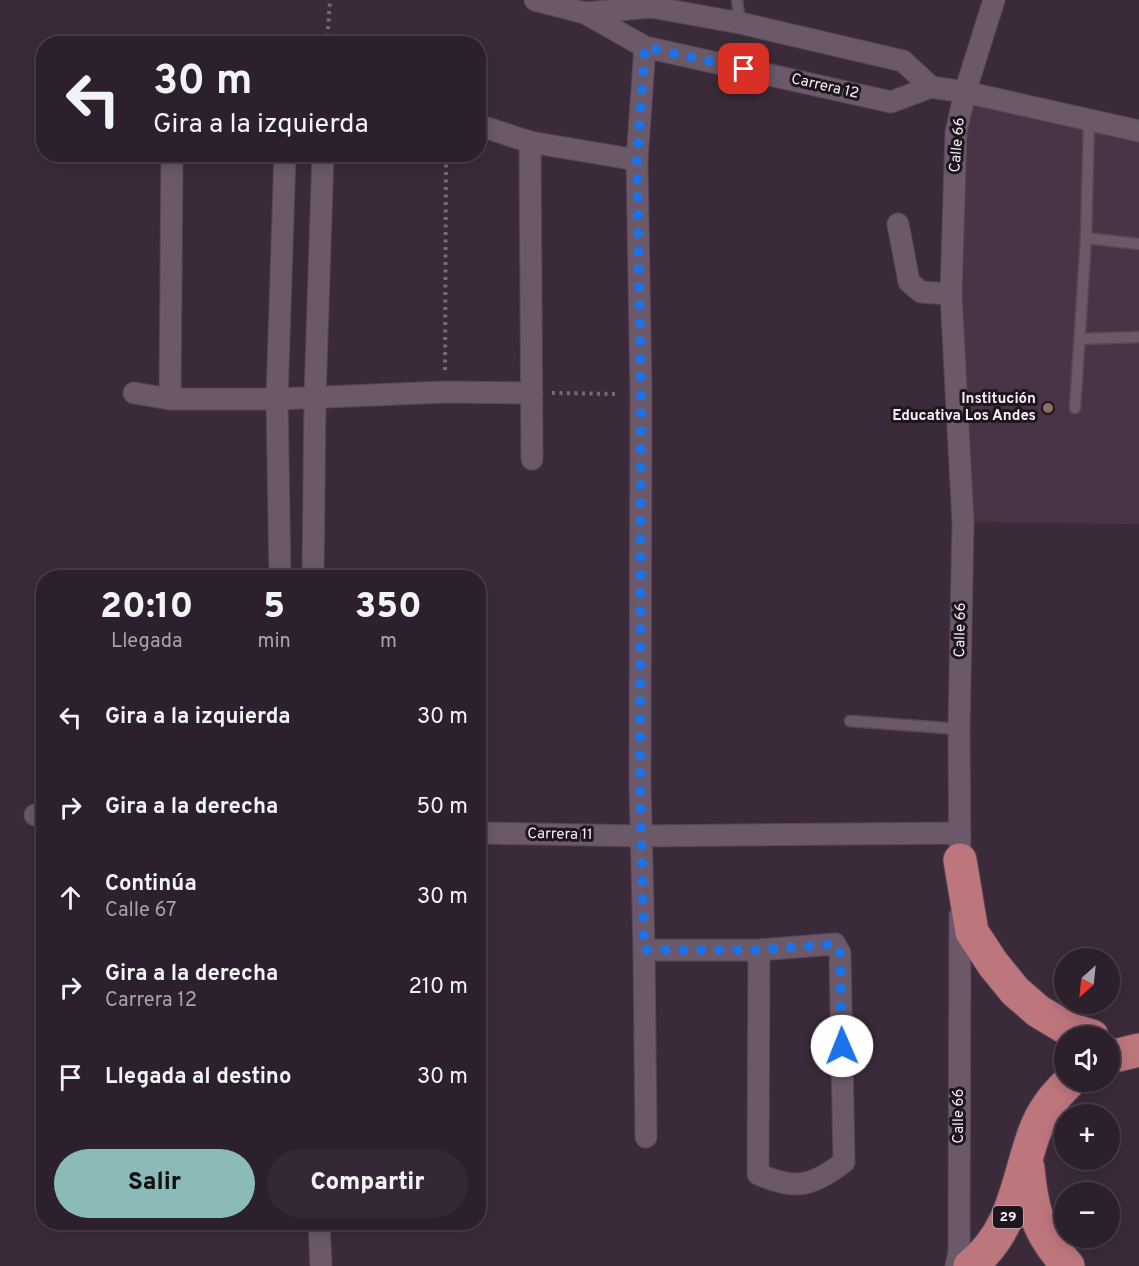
<!DOCTYPE html>
<html lang="es">
<head>
<meta charset="utf-8">
<style>
	body { margin:0; font-family:Overpass,sans-serif; background:#342834; color:#f1f3f6; height:100vh; display:flex; flex-direction:column; font-size:22px; white-space:nowrap }
	* { box-sizing:border-box; margin:0 }
	p { font-size:20px; color:#a6a3a9 }
	.icon { flex:none; width:33px; height:33px; fill:none; stroke:currentColor; stroke-width:2; stroke-linecap:round; stroke-linejoin:round }
	.map { position:relative; flex:1; overflow:hidden }
	.panel { position:absolute; left:36px; top:570px; width:450px; height:660px; display:flex; flex-direction:column; background:#2c202c; border-radius:24px; box-shadow:0 3px 15px #0003,0 0 0 2px #483e48 }
	.panel>* { flex:none }
	.guide { position:absolute; left:36px; top:36px; width:450px; height:126px; border-radius:24px; box-shadow:0 3px 15px #0003,0 0 0 2px #483e48; background:#2c202c; color:#f1f3f6; overflow:hidden }
	.needle { width:39px; rotate:207deg }
	.fabs { position:absolute; left:1054px; top:948px; display:grid; gap:12px }
	.fabs a { display:grid; place-items:center; width:66px; height:66px; border-radius:50%; background:#2c202c; box-shadow:0 3px 15px #0003,0 0 0 2px #483e48; font-size:30px }
	.pin { position:absolute; display:grid; place-items:center; width:51px; height:51px; color:#fff; margin:-26px; border-radius:12px; box-shadow:0 3px 9px #0006 }
	.me { position:absolute; width:66px; margin:-33px; rotate:359deg; stroke-linejoin:round; filter:drop-shadow(0 0 4px #0008) }
	.turn { display:flex; align-items:center; gap:21px; height:126px; padding:0 18px; font-size:27px }
	.turn .icon { width:78px; height:78px; stroke-width:2.5 }
	.turn b { display:block; font-size:42px; line-height:51px }
	.eta { display:flex; justify-content:space-evenly; align-items:center; height:102px; text-align:center }
	.eta b { font-size:36px; font-weight:800; line-height:42px }
	.action { display:flex; gap:12px; margin-top:auto; padding:12px 18px }
	.action a { flex:1; height:69px; border-radius:36px; background:#8bbbb9; color:#111; font-size:24px; font-weight:800; line-height:69px; text-align:center }
	.action a+a { background:#342834; color:#f1f3f6 }
	ul { padding:0; list-style:none }
	li { display:flex; align-items:center; gap:18px; height:90px; padding:0 18px }
	li div { flex:1 }
	li b { display:block; font-size:22px }
	li em { font-style:normal }
	.map>svg:first-child { display:block }
	.built { fill:#493447 }
	.lines { fill:none; stroke-linecap:round; stroke-linejoin:round }
	.service-casing { stroke:#564855; stroke-width:13 }
	.minor-casing { stroke:#564855; stroke-width:23 }
	.trunk-casing { stroke:#564855; stroke-width:35 }
	.path { stroke:#796a78; stroke-width:4; stroke-dasharray:3 4.5; stroke-linecap:butt }
	.service { stroke:#6b5969; stroke-width:10 }
	.minor { stroke:#6b5969; stroke-width:21 }
	.trunk { stroke:#be767d; stroke-width:33 }
	.route { stroke:#1a73e8; stroke-width:10; stroke-dasharray:0 18 }
	.education-dot { fill:#8d6e63; stroke:#1e161d; stroke-width:2 }
	.labels { text-anchor:middle; dominant-baseline:central; stroke-width:6; stroke-linejoin:round; paint-order:stroke }
	.shield { fill:#1e161d; stroke:#b7adb6; stroke-width:1.5 }
	.shield-label { font-size:14px; font-weight:bold; fill:#f9eef8 }
	.street-label { font-size:15px; fill:#f9eef8; stroke:#1e161d }
	.poi-label { font-size:15px; font-weight:bold; fill:#f9eef8; stroke:#1e161d; text-anchor:end }
</style>
</head>
<body>
<div class="map">
<svg width="1139" height="1266" viewBox="0 0 1139 1266">
	<rect width="100%" height="100%" fill="#3b2b3a"/>
	<path class="built" d="M965,92L1139,131V524L963,522L951,294Z"/>
	<g class="lines">
		<g class="service-casing">
			<g id="service">
				<path d="M737,0L740,23"/>
				<path d="M1086,238L1139,244"/>
				<path d="M1080,339L1139,337"/>
				<path d="M1075,408L1086,238L1089,119"/>
				<path d="M850,721L959,729"/>
			</g>
		</g>
		<g class="minor-casing">
			<g id="minor">
				<path d="M535,0L585,13L645,47L891,102L931,87L965,92L1139,131"/>
				<path d="M585,13L651,7L740,23L903,61L931,87"/>
				<path d="M645,47L637,160L641,394L640,784L644,950H759L835,944L840,953L844,1162C813,1186 795,1191 758,1174L759,950"/>
				<path d="M478,125L530,142L637,160"/>
				<path d="M530,142L532,459"/>
				<path d="M898,224L909,282L921,292L951,294"/>
				<path d="M134,393L170,399H277L445,392L532,393"/>
				<path d="M170,399L172,154"/>
				<path d="M280,578L277,399L285,154"/>
				<path d="M313,578L315,397L323,154"/>
				<path d="M35,815L44,816"/>
				<path d="M478,833L642,836L960,833"/>
				<path d="M960,873L959,729L963,522L951,294L956,133L965,92L994,0"/>
				<path d="M644,950L646,1137"/>
				<path d="M319,1222L321,1266"/>
				<path d="M956,1266L959,1252L960,916"/>
			</g>
		</g>
		<g class="trunk-casing">
			<g id="trunk">
				<path d="M960,860L972,932L993,964L1015,991L1038,1011L1068,1029L1092,1036"/>
				<path d="M1110,1057L1139,1050"/>
				<path d="M1028,1168C1032,1211 1038,1233 1068,1266"/>
				<path d="M970,1266C1015,1231 1017,1179 1035,1131C1042,1112 1055,1095 1069,1082"/>
			</g>
		</g>
		<g class="path">
			<path d="M327,44L330,0"/>
			<path d="M445,370L446,154"/>
			<path d="M552,393L619,394"/>
		</g>
		<use href="#service" class="service"/>
		<use href="#minor" class="minor"/>
		<use href="#trunk" class="trunk"/>
	</g>
	<g class="lines">
		<path class="route" d="M744,69L645,47L637,160L641,394L640,784L644,950H759L835,944L840,953L842,1046"/>
	</g>
	<circle class="education-dot" cx="1048" cy="408" r="6"/>
	<g class="labels">
		<rect class="shield" x="993" y="1206" width="30" height="22" rx="4.5"/>
		<g class="shield-label">
			<text x="1008" y="1217">29</text>
		</g>
		<g class="street-label">
			<text transform="translate(825 87) rotate(13)">Carrera 12</text>
			<text transform="translate(958 145) rotate(-85)">Calle 66</text>
			<text transform="translate(961 630) rotate(-89)">Calle 66</text>
			<text transform="translate(560 835) rotate(1)">Carrera 11</text>
			<text transform="translate(959 1116) rotate(-90)">Calle 66</text>
		</g>
		<g class="poi-label">
			<text x="1036" y="399">Institución<tspan x="1036" dy="17">Educativa Los Andes</tspan></text>
		</g>
	</g>
</svg>
<div class="fabs">
<a><svg class="needle" viewBox="-14 -14 28 28"><path d="M0-13l5 13h-10z" fill="#e53935"/><path d="M0 13l5-13h-10z" fill="#a6a3a9"/></svg></a>
<a><svg class="icon" aria-label="sound" viewBox="0 0 24 24"><path d="M4 9h4l5-4v14l-5-4H4zM17 9q2 3 0 6"/></svg></a>
<a>+</a>
<a>−</a>
</div>
<div class="pin" style="left:744px;top:69px;background:#d93025"><svg class="icon" aria-label="arrive" viewBox="0 0 24 24"><path d="M6 21V4h12l-3 4 3 4H6"/></svg></div>
<svg class="me" style="left:842px;top:1046px" viewBox="-20 -20 40 40"><circle r="19" fill="#fff"/><path d="M0-13L10 11 0 6-10 11z" fill="#1a73e8"/></svg>
<div class="guide">
<div class="turn"><svg class="icon" aria-label="left" viewBox="0 0 24 24"><path d="M17 20v-9H6M10 6l-5 5 5 5"/></svg><div><b>30 m</b>Gira a la izquierda</div></div>
</div>
<section class="panel">
<div class="eta">
<div><b>20:10</b><p>Llegada</p></div>
<div><b>5</b><p>min</p></div>
<div><b>350</b><p>m</p></div>
</div>
<ul>
<li><svg class="icon" aria-label="left" viewBox="0 0 24 24"><path d="M17 20v-9H6M10 6l-5 5 5 5"/></svg><div><b>Gira a la izquierda</b></div><em>30 m</em></li>
<li><svg class="icon" aria-label="right" viewBox="0 0 24 24"><path d="M7 20v-9h11M14 6l5 5-5 5"/></svg><div><b>Gira a la derecha</b></div><em>50 m</em></li>
<li><svg class="icon" aria-label="ahead" viewBox="0 0 24 24"><path d="M12 20V5M6 11l6-6 6 6"/></svg><div><b>Continúa</b><p>Calle 67</p></div><em>30 m</em></li>
<li><svg class="icon" aria-label="right" viewBox="0 0 24 24"><path d="M7 20v-9h11M14 6l5 5-5 5"/></svg><div><b>Gira a la derecha</b><p>Carrera 12</p></div><em>210 m</em></li>
<li><svg class="icon" aria-label="arrive" viewBox="0 0 24 24"><path d="M6 21V4h12l-3 4 3 4H6"/></svg><div><b>Llegada al destino</b></div><em>30 m</em></li>
</ul>
<div class="action"><a>Salir</a><a>Compartir</a></div>
</section>
</div>
</body>
</html>
